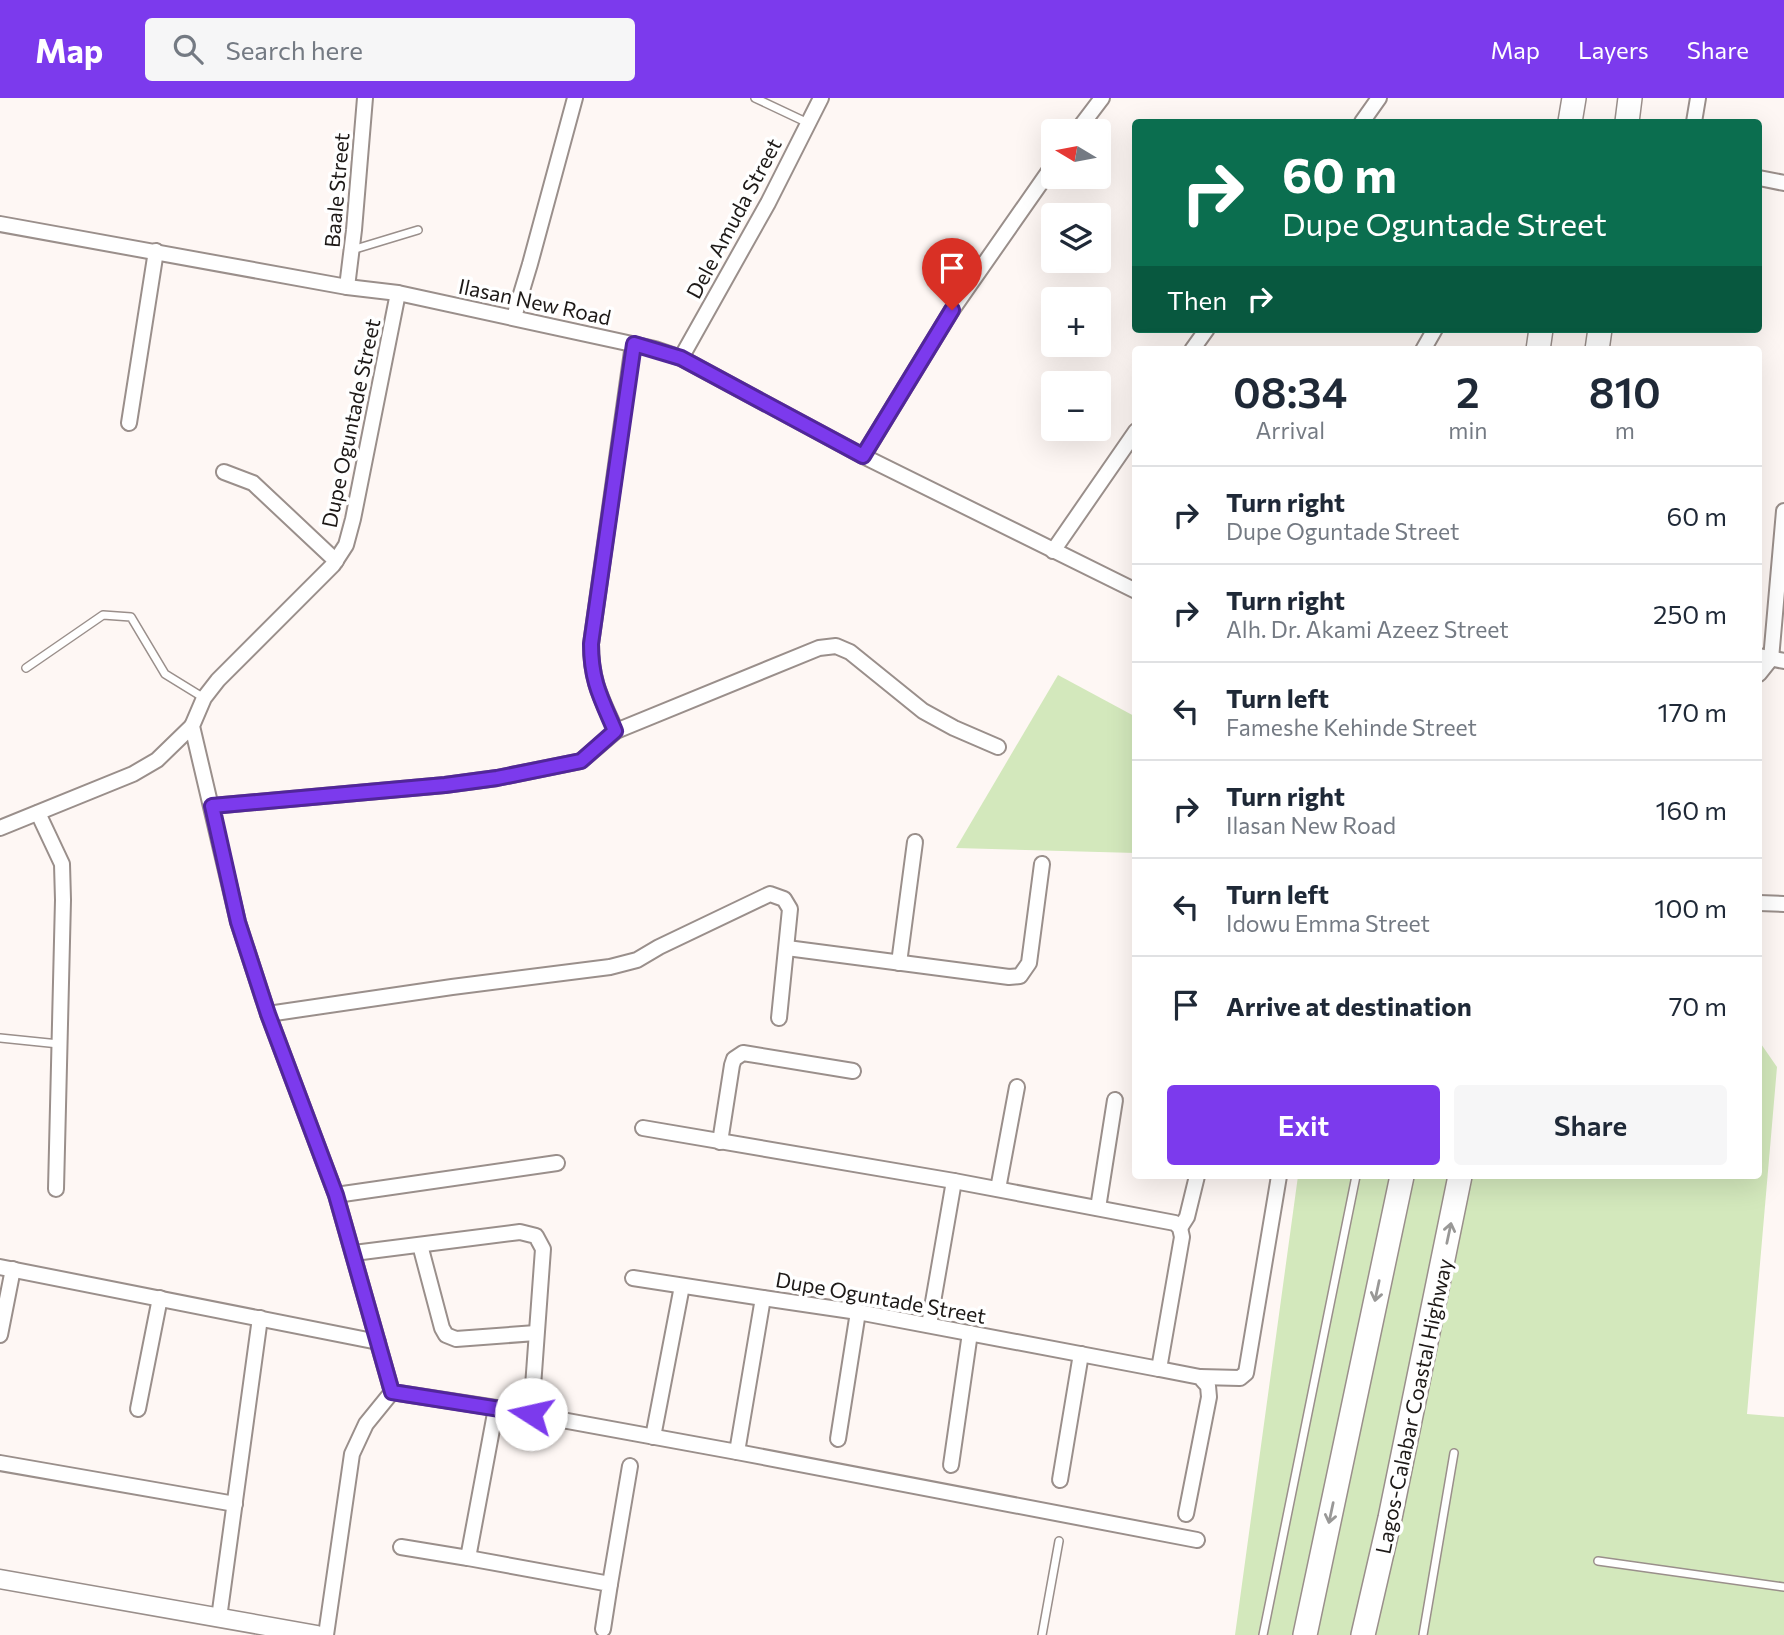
<!DOCTYPE html>
<html lang="en">
<head>
<meta charset="utf-8">
<style>
	body { margin:0; font-family:Commissioner,sans-serif; background:#f6f6f7; color:#1f2937; height:100vh; display:flex; flex-direction:column; font-size:26px; white-space:nowrap }
	* { box-sizing:border-box; margin:0 }
	p { font-size:23px; color:#747a83 }
	.icon { flex:none; width:38px; height:38px; fill:none; stroke:currentColor; stroke-width:2; stroke-linecap:round; stroke-linejoin:round }
	.map { position:relative; flex:1; overflow:hidden }
	.drawer { position:absolute; left:1132px; top:248px; width:630px; height:833px; display:flex; flex-direction:column; background:#fff; border-radius:7px; box-shadow:0 7px 28px #0002 }
	.drawer>* { flex:none }
	.top-card { position:absolute; left:1132px; top:21px; width:630px; height:214px; border-radius:7px; box-shadow:0 7px 28px #0002; background:#0b6e4f; color:#fff; overflow:hidden }
	.needle { width:46px; rotate:280deg }
	.buttons { position:absolute; left:1041px; top:21px; display:grid; gap:14px }
	.buttons a { display:grid; place-items:center; width:70px; height:70px; border-radius:7px; background:#fff; box-shadow:0 7px 28px #0002; font-size:35px }
	.pin { position:absolute; display:grid; place-items:center; width:60px; height:60px; color:#fff; margin:-72px -30px; border-radius:50% 50% 50% 0; rotate:-45deg; box-shadow:0 0 7px #0007 }
	.pin .icon { rotate:45deg }
	.me { position:absolute; width:77px; margin:-38px; rotate:280deg; stroke-linejoin:round; filter:drop-shadow(0 0 5px #0008) }
	.turn { display:flex; align-items:center; gap:24px; height:147px; padding:0 35px; font-size:32px }
	.turn .icon { width:91px; height:91px; stroke-width:2.5 }
	.turn b { display:block; font-size:49px; line-height:60px }
	.then { display:flex; align-items:center; height:66px; padding:0 35px; background:#0003; gap:14px; font-size:26px }
	.eta { display:flex; justify-content:space-evenly; align-items:center; height:119px; text-align:center }
	.eta b { font-size:42px; font-weight:600; line-height:49px }
	.cta { display:flex; gap:14px; margin-top:auto; padding:14px 35px }
	.cta a { flex:1; height:80px; border-radius:7px; background:#7c3aed; color:#fff; font-size:28px; font-weight:600; line-height:80px; text-align:center }
	.cta a+a { background:#f6f6f7; color:#1f2937 }
	ul { padding:0; list-style:none }
	li { display:flex; align-items:center; gap:21px; height:98px; padding:0 35px; border-top:2px solid #e0e1e3 }
	li div { flex:1 }
	li b { display:block; font-size:26px }
	li em { font-style:normal }
	header { display:flex; align-items:center; gap:42px; box-sizing:border-box; height:98px; padding:0 35px; background:#7c3aed; color:#fff }
	header strong { font-size:33px }
	nav { display:flex; gap:38px; margin-inline-start:auto; font-size:24px }
	.search { width:490px; height:63px; background:#f6f6f7; display:flex; align-items:center; gap:18px; box-sizing:border-box; padding:0 24px; border-radius:7px; color:#747a83; font-size:26px }
	.map>svg:first-child { display:block }
	.green { fill:#d3e8bc }
	.lines { fill:none; stroke-linecap:round; stroke-linejoin:round }
	.service-casing { stroke:#9a8f8b; stroke-width:10 }
	.minor-casing { stroke:#9a8f8b; stroke-width:18 }
	.tertiary-casing { stroke:#9a8f8b; stroke-width:21 }
	.trunk-casing { stroke:#9a8f8b; stroke-width:26 }
	.service { stroke:#fff; stroke-width:7 }
	.minor { stroke:#fff; stroke-width:14 }
	.tertiary { stroke:#fff; stroke-width:18 }
	.trunk { stroke:#fff; stroke-width:23 }
	.oneway { stroke:#999897 }
	.route-casing { stroke:#51269a; stroke-width:18 }
	.route { stroke:#7c3aed; stroke-width:12 }
	.labels { text-anchor:middle; dominant-baseline:central; stroke-width:7; stroke-linejoin:round; paint-order:stroke }
	.street-label { font-size:21px; fill:#1d1917; stroke:#fff }
</style>
</head>
<body>
<header>
<strong>Map</strong>
<div class="search"><svg class="icon" aria-label="search" viewBox="0 0 24 24"><circle cx="10" cy="10" r="6"/><path d="M15 15l6 6"/></svg>Search here</div>
<nav><a>Map</a><a>Layers</a><a>Share</a></nav>
</header>
<div class="map">
<svg width="1784" height="1537" viewBox="0 0 1784 1537">
	<rect width="100%" height="100%" fill="#fef7f4"/>
	<g class="green">
		<path d="M1058,577L1136,619V755L956,750Z"/>
		<path d="M1759,943L1777,969L1747,1316L1784,1319V1537H1235L1298,1078H1759Z"/>
	</g>
	<g class="lines">
		<g class="service-casing">
			<g id="service">
				<path d="M755,0L808,25"/>
				<path d="M352,152L418,132"/>
				<path d="M26,570L103,517L131,519L165,576L204,600"/>
				<path d="M0,940L59,946"/>
				<path d="M1598,1463L1784,1489"/>
				<path d="M1042,1537L1059,1443"/>
				<path d="M1263,1537L1356,1078"/>
				<path d="M1423,1537L1454,1355"/>
			</g>
		</g>
		<g class="minor-casing">
			<g id="minor">
				<path d="M1362,24L1379,0"/>
				<path d="M1694,24L1698,0"/>
				<path d="M1077,33L1102,0"/>
				<path d="M1759,80L1784,85"/>
				<path d="M0,126L347,189L398,195L655,251L681,260L863,358L1136,493"/>
				<path d="M347,189L354,132L365,0"/>
				<path d="M398,195L353,421L346,447L333,467L218,582L204,600L192,628L238,824L268,916L336,1097L392,1294L496,1310L737,1354L763,1200L858,1214L1159,1271L1182,1139L1180,1130L1175,1125L954,1083L643,1030"/>
				<path d="M514,219L530,166L575,0"/>
				<path d="M1192,252L1207,231"/>
				<path d="M1423,252L1435,231"/>
				<path d="M681,260L768,105L821,0"/>
				<path d="M129,325L156,153"/>
				<path d="M863,358L952,212L1054,66"/>
				<path d="M224,374L253,385L336,463"/>
				<path d="M1053,453L1136,333"/>
				<path d="M1759,558L1784,563"/>
				<path d="M1759,576L1771,561L1784,413"/>
				<path d="M616,633C601,600 591,583 591,546L633,246"/>
				<path d="M212,708L445,687L497,680L581,663L616,633L819,550L836,548L850,554L923,613L954,630L998,649"/>
				<path d="M38,715L62,766L63,802L56,1091"/>
				<path d="M0,730L133,676L157,662L192,628"/>
				<path d="M1759,805L1784,806"/>
				<path d="M787,850L1009,879L1020,878L1029,865L1042,766"/>
				<path d="M899,865L915,744"/>
				<path d="M268,916L452,889L610,869L637,862L659,849L770,796L784,801L790,811L779,920"/>
				<path d="M720,1044L732,967L734,961L743,955L853,973"/>
				<path d="M998,1091L1017,989"/>
				<path d="M336,1097L557,1065"/>
				<path d="M1098,1110L1115,1002"/>
				<path d="M1180,1130L1187,1119L1197,1078"/>
				<path d="M420,1147L442,1230L446,1237L456,1241L536,1235"/>
				<path d="M354,1155L520,1134L536,1138L543,1151L531,1316"/>
				<path d="M0,1169L378,1244"/>
				<path d="M633,1180L763,1200"/>
				<path d="M929,1227L954,1083"/>
				<path d="M0,1237L13,1171"/>
				<path d="M1159,1271L1200,1279L1208,1288L1209,1299L1186,1416"/>
				<path d="M1200,1279L1240,1280L1246,1275L1279,1078"/>
				<path d="M138,1311L160,1200"/>
				<path d="M653,1339L682,1188"/>
				<path d="M838,1341L858,1214"/>
				<path d="M737,1354L1197,1442"/>
				<path d="M0,1365L235,1406"/>
				<path d="M951,1367L970,1235"/>
				<path d="M1060,1382L1081,1256"/>
				<path d="M401,1449L468,1460L496,1310"/>
				<path d="M468,1460L610,1486L603,1531"/>
				<path d="M610,1486L630,1368"/>
				<path d="M219,1520L260,1220"/>
				<path d="M326,1537L352,1356L366,1326L392,1294"/>
			</g>
		</g>
		<g class="tertiary-casing">
			<path id="tertiary" d="M0,1481L317,1537"/>
		</g>
		<g class="trunk-casing">
			<g id="trunk">
				<path d="M1570,24L1574,0"/>
				<path d="M1627,24L1630,0"/>
				<path d="M1538,252L1541,231"/>
				<path d="M1597,252L1600,231"/>
				<path d="M1305,1537L1402,1078"/>
				<path d="M1363,1537L1390,1420L1460,1078"/>
			</g>
		</g>
		<use href="#service" class="service"/>
		<use href="#minor" class="minor"/>
		<use href="#tertiary" class="tertiary"/>
		<use href="#trunk" class="trunk"/>
	</g>
	<defs><path id="oneway-shaft" d="M-6 0H5M1.5-3L5.5 0L1.5 3" fill="none" stroke-width="1.6" stroke-linecap="round" stroke-linejoin="round" transform="scale(1.75)"/></defs>
	<g class="oneway">
		<use href="#oneway-shaft" transform="translate(1449 1135) rotate(-78)"/>
		<use href="#oneway-shaft" transform="translate(1377 1193) rotate(102)"/>
		<use href="#oneway-shaft" transform="translate(1331 1415) rotate(102)"/>
	</g>
	<g class="lines">
		<g class="route-casing">
			<path id="route" d="M531,1316L392,1294L336,1097L268,916L238,824L212,708L445,687L497,680L581,663L615,633C601,600 591,583 591,546L634,246L681,260L863,358L952,212"/>
		</g>
		<use href="#route" class="route"/>
	</g>
	<g class="labels">
		<g class="street-label">
			<text transform="translate(336 92) rotate(-85)">Baale Street</text>
			<text transform="translate(733 120) rotate(-62)">Dele Amuda Street</text>
			<text transform="translate(535 203) rotate(12)">Ilasan New Road</text>
			<text transform="translate(350 325) rotate(-78)">Dupe Oguntade Street</text>
			<text transform="translate(881 1199) rotate(10)">Dupe Oguntade Street</text>
			<text transform="translate(1413 1308) rotate(-78)">Lagos-Calabar Coastal Highway</text>
		</g>
	</g>
</svg>
<div class="buttons">
<a><svg class="needle" viewBox="-14 -14 28 28"><path d="M0-13l5 13h-10z" fill="#e53935"/><path d="M0 13l5-13h-10z" fill="#747a83"/></svg></a>
<a><svg class="icon" aria-label="layers" viewBox="0 0 24 24"><path d="M12 4l9 5-9 5-9-5zM3 14l9 5 9-5"/></svg></a>
<a>+</a>
<a>−</a>
</div>
<div class="pin" style="left:952px;top:212px;background:#d93025"><svg class="icon" aria-label="arrive" viewBox="0 0 24 24"><path d="M6 21V4h12l-3 4 3 4H6"/></svg></div>
<svg class="me" style="left:531px;top:1316px" viewBox="-20 -20 40 40"><circle r="19" fill="#fff"/><path d="M0-13L10 11 0 6-10 11z" fill="#7c3aed"/></svg>
<div class="top-card">
<div class="turn"><svg class="icon" aria-label="right" viewBox="0 0 24 24"><path d="M7 20v-9h11M14 6l5 5-5 5"/></svg><div><b>60 m</b>Dupe Oguntade Street</div></div>
<div class="then">Then<svg class="icon" aria-label="right" viewBox="0 0 24 24"><path d="M7 20v-9h11M14 6l5 5-5 5"/></svg></div>
</div>
<section class="drawer">
<div class="eta">
<div><b>08:34</b><p>Arrival</p></div>
<div><b>2</b><p>min</p></div>
<div><b>810</b><p>m</p></div>
</div>
<ul>
<li><svg class="icon" aria-label="right" viewBox="0 0 24 24"><path d="M7 20v-9h11M14 6l5 5-5 5"/></svg><div><b>Turn right</b><p>Dupe Oguntade Street</p></div><em>60 m</em></li>
<li><svg class="icon" aria-label="right" viewBox="0 0 24 24"><path d="M7 20v-9h11M14 6l5 5-5 5"/></svg><div><b>Turn right</b><p>Alh. Dr. Akami Azeez Street</p></div><em>250 m</em></li>
<li><svg class="icon" aria-label="left" viewBox="0 0 24 24"><path d="M17 20v-9H6M10 6l-5 5 5 5"/></svg><div><b>Turn left</b><p>Fameshe Kehinde Street</p></div><em>170 m</em></li>
<li><svg class="icon" aria-label="right" viewBox="0 0 24 24"><path d="M7 20v-9h11M14 6l5 5-5 5"/></svg><div><b>Turn right</b><p>Ilasan New Road</p></div><em>160 m</em></li>
<li><svg class="icon" aria-label="left" viewBox="0 0 24 24"><path d="M17 20v-9H6M10 6l-5 5 5 5"/></svg><div><b>Turn left</b><p>Idowu Emma Street</p></div><em>100 m</em></li>
<li><svg class="icon" aria-label="arrive" viewBox="0 0 24 24"><path d="M6 21V4h12l-3 4 3 4H6"/></svg><div><b>Arrive at destination</b></div><em>70 m</em></li>
</ul>
<div class="cta"><a>Exit</a><a>Share</a></div>
</section>
</div>
</body>
</html>
